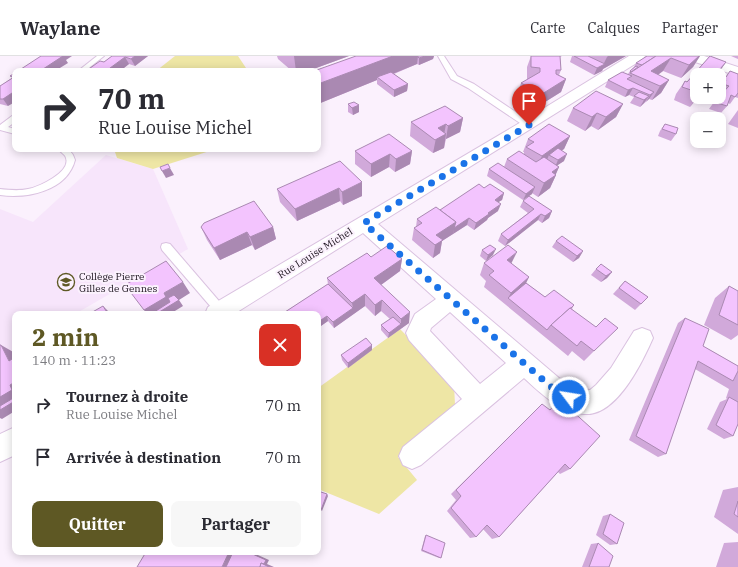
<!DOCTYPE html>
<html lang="fr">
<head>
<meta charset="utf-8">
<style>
	body { margin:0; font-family:"IBM Plex Serif",serif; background:#f7f7f7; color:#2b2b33; height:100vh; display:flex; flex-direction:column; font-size:15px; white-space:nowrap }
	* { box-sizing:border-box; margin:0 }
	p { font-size:13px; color:#7c7c81 }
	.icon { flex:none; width:22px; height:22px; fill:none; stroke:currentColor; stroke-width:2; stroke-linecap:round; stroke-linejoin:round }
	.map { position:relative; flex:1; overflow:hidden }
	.details { position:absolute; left:12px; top:255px; width:309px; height:244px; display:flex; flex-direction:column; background:#fff; border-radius:8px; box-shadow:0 2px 10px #0003 }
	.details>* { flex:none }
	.banner { position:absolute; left:12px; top:12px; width:309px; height:84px; border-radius:8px; box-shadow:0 2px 10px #0003; background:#fff; color:#2b2b33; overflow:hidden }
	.controls { position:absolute; left:690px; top:12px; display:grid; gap:8px }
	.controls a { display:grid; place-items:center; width:36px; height:36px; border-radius:8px; background:#fff; box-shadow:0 2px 10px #0003; font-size:20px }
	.pin { position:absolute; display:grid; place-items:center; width:34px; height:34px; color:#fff; margin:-41px -17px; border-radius:50% 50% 50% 0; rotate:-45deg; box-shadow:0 0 4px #0007 }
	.pin .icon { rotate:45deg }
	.me { position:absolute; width:44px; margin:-22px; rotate:301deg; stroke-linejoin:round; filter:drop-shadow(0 0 3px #0008) }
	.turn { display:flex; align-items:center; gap:14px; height:84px; padding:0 20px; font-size:18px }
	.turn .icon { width:52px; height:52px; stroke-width:2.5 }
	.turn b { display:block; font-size:28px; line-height:34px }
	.round { display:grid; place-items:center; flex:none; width:42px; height:42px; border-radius:8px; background:#f7f7f7 }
	.head { display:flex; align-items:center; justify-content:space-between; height:68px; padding:0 20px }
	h1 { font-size:24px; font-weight:700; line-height:30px; color:#5e5824 }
	.button { display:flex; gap:8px; margin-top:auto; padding:8px 20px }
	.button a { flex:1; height:46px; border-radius:8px; background:#5e5824; color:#fff; font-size:16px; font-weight:700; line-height:46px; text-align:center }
	.button a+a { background:#f7f7f7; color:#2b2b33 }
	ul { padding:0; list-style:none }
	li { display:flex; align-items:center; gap:12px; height:52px; padding:0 20px }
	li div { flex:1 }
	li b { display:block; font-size:15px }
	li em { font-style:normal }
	header { display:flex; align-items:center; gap:24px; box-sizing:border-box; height:56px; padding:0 20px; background:#fff; border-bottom:1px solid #e1e1e2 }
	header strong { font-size:19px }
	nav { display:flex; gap:22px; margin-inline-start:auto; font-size:14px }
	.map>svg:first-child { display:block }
	.built { fill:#f7e5fb }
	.green { fill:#eee6a5 }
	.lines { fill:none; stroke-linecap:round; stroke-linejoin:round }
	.lane-casing { stroke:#dac2e0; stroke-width:2 }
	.street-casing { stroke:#dac2e0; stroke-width:2 }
	.lane { fill:#fff; fill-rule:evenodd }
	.street { fill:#fff; fill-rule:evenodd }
	.wall { fill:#d1a9da }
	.shaded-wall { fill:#aa89b2 }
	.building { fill:#f3c4fe; stroke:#aa89b2 }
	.route { stroke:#1a73e8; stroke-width:7; stroke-dasharray:0 12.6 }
	.labels { text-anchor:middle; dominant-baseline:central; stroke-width:4; stroke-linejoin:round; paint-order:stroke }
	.street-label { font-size:10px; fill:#1c141e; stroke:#fbf1fd }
	.poi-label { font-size:10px; fill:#1c141e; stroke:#fbf1fd; text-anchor:start }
</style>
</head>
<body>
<header>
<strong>Waylane</strong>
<nav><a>Carte</a><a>Calques</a><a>Partager</a></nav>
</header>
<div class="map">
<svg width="738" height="511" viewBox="0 0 738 511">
	<rect width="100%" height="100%" fill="#fbf1fd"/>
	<path class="built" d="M106,99L153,113L188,193L75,258H15V293L0,301V153L33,166Z"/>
	<g class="green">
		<path d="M175,0H238L248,15H156Z"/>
		<path d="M114,93H216L153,113L117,102Z"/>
		<path d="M400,273L454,328L455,349L398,401L417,424L379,458L318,433V332Z"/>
	</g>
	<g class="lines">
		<g class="lane-casing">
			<g id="lane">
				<path d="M97,0H104L85,15H78Z"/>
				<path d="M438,0H444L457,20L474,28L532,67V71H526L468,32L451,23Z"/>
				<path d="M12,60H15V66L8,71L15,73V78L0,74V69Z"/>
				<path d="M58,93C68,93 72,94 75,104C67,135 27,143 0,139V133C9,134 19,135 28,133C39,131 71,116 66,102C65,98 60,96 58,93Z"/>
				<path d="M166,187L170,188L225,252L226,255L225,258H217L162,194L161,191L162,188Z"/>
			</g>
		</g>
		<g class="street-casing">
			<g id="street">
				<path d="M629,0H645L643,3L378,168L559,322L577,332L590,334L596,329L611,312L634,275L642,272L650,275L653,282C642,307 616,361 584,358C560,356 540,337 524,322L421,409L412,413L403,409L399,400L403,391L462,343L409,284L406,277L415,258L436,243L363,177L234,258H205L208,251L528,62ZM450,256L506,307L480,328L430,275L431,272Z"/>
				<path d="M684,0H704L738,11V20L686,3Z"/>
				<path d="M15,371V399L0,406V378Z"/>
			</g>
		</g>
		<use href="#lane" class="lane"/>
		<use href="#street" class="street"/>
	</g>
	<g class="wall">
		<path d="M112,0H148L135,10L129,8L120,15H86L104,6Z"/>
		<path d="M277,0H349L308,15H292L278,3Z"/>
		<path d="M356,0H434L433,3L419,9L417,8L394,18L408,28L407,35L394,41L377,28V24L318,48V15Z"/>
		<path d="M531,0H562L560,1L561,14L559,19L566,23L561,36L537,51L517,40L521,27L527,24V11Z"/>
		<path d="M572,0H626L603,13L602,15L594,19L570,6Z"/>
		<path d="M647,0H700L693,11L681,22L663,15L658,19L669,24L661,37L652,44L649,43L640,51L630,47L634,41L629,39L625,41L605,31L608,24L628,18L630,15L634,11L636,7Z"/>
		<path d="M710,0L726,6L718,18L726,21L730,15L738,18V42L735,41L730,48L728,47L727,50L721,57L709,53L714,46L723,37L719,35V34L721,31H719V19H697V41H698L690,51L674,44L676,38L685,25L687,26Z"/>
		<path d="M731,0H738V3Z"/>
		<path d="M15,17L8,50L0,48V30L12,22L10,20Z"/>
		<path d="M348,48L359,49V56L353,59L348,56Z"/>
		<path d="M623,48L616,61L598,74L591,70L585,75L567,65L573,52Z"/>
		<path d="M738,54V72L728,68Z"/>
		<path d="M463,62L460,76L446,83L444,92L433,97L410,80L411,66Z"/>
		<path d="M665,68L676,78L671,85L658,80L660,75Z"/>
		<path d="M570,80L564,93L562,94L564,105L557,109L559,111L556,118V119L550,132L538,141L532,137V138L523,144L487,120L489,113L504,111L507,103L524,98V96H523L528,83Z"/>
		<path d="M355,95H412L410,108L395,116L389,111L371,121L355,108Z"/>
		<path d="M362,126V140L343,149L340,145L297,165L280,146L277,133Z"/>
		<path d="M484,132L504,137L502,144L498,146V155L488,162L487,164L474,174L467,169L442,185L440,197L433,202L412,184L414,172L416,171L417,163L440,154Z"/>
		<path d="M523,145L552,155L549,162L542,167L538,164L505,190L498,185L501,178L528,157L520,151Z"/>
		<path d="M201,171H273L276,183L255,194L252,189L220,204L207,184Z"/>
		<path d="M556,185L583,195L579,202L573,206L552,191Z"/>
		<path d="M482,194L493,199L486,205L480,200Z"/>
		<path d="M371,201L402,203L400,215L381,229L409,267L388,282L381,274V269L390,263L381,255L375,260L365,250L334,272L328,265L318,272V258H285V256L328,228L327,222Z"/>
		<path d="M484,207L511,208L529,221L526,227L545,241L574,249L572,253L594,295L584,305L572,295L568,300L484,231L486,225L480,219Z"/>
		<path d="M596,213L612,216L607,222L601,226L591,219Z"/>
		<path d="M625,225L648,241L635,254L613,238Z"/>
		<path d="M729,230L738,235V279L731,284L704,269L715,242Z"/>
		<path d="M685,262L703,290L738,310V368L733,380L724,383L707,373L720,346L727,343L726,342L729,333L695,313L666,398L658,401L629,384L678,267Z"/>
		<path d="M372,294L348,312L342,304L341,299Z"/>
		<path d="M560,344L570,413L560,418L558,416L499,481L492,483L483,473L476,481L470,482L447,455L456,444L451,438L534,356L549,354Z"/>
		<path d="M738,431V478L714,461L723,434Z"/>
		<path d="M610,458L617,488L610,489L596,479L603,460Z"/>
		<path d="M426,479L441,502H439L421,495L425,480Z"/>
		<path d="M738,486V511H716L724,487Z"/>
		<path d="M598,487L609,511H582L591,488Z"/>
	</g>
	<g class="shaded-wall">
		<path d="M60,0H72L66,4L68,7L55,15H40Z"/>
		<path d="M135,0H148L135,10L131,3Z"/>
		<path d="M294,0H349L308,15H296Z"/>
		<path d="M393,0H418L417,8L380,23L377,21V24L318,48V28Z"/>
		<path d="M425,0H434L433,3L419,9V2Z"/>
		<path d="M608,0H626L603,13L602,15L594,19L597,12L603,9L607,1Z"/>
		<path d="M699,0H700L693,11L681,22L689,9Z"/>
		<path d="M125,1L129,8L120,15H106Z"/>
		<path d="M671,2L663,15L649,25L651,15Z"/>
		<path d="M726,6L717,19H715Z"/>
		<path d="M566,23L561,36L537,51L542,38Z"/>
		<path d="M669,24L661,37L652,44L660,30Z"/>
		<path d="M408,28L407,35L394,41V34Z"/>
		<path d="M633,32L629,39L625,41L628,34Z"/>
		<path d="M15,35V46L8,50L3,43Z"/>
		<path d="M654,36L649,43L646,46L650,39Z"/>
		<path d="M649,40L644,47L640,51L644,44Z"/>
		<path d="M697,41H698L690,51Z"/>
		<path d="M623,48L616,61L598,74L606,61Z"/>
		<path d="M359,49V56L353,59L352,52Z"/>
		<path d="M597,57L591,70L585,75L592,61Z"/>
		<path d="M463,62L460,76L446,83L448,70Z"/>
		<path d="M446,68L444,79L446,78L444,92L433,97L438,72Z"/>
		<path d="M570,80L564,93L552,101L549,99L546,106L536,113L542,100Z"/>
		<path d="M412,95L410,108L395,116L396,103Z"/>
		<path d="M390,98L389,111L371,121V108Z"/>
		<path d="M567,98L564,105L555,111L558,104Z"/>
		<path d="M559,111L555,120L556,119L550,132L538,141L544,127L552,116Z"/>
		<path d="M170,112L174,119L166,122L162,115Z"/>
		<path d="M362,126V140L343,149L342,136Z"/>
		<path d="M535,131L532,138L523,144L526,138Z"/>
		<path d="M339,132L340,145L297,165L295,153Z"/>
		<path d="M504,137L502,144L492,150L495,144Z"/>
		<path d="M501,148L498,155L488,162L487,164L474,174L476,167L488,157Z"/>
		<path d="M552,155L549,162L542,167L545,160Z"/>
		<path d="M541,158L538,164L505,190L508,184Z"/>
		<path d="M469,162L467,169L453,178L454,172Z"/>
		<path d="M456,166L453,178L442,185L440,197L433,202L435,189L436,179Z"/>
		<path d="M273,171L276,183L255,194L250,181Z"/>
		<path d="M247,176L252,189L220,204L214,192Z"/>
		<path d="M496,193L493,199L486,205L488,199Z"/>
		<path d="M583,195L579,202L573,206L577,200Z"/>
		<path d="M517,196L511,208L507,204Z"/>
		<path d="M402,203L400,215L374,234V222Z"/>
		<path d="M612,216L607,222L601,226L606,220Z"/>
		<path d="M529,221L523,233L508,242L511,237Z"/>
		<path d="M183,226L190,237L179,244L183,250L170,258H147L144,254L164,237Z"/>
		<path d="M365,238V250L334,272L333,266L353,252L352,247Z"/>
		<path d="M382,244L381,255L375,260V249Z"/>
		<path d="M103,250L111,258H108Z"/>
		<path d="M410,256L409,267L388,282L389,277L401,268V263Z"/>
		<path d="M327,260L328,265L318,272V266Z"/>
		<path d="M1,289L15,297V308L9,305Z"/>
		<path d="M372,289V294L348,312V307Z"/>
		<path d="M15,326V355L2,363L0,362V341L10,329Z"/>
		<path d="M327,438L328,440L322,455L321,454Z"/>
		<path d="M229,496H237L230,511H222Z"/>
		<path d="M248,496H251L269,504L267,508L274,511H266Z"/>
	</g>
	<g class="building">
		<path d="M41,0H63L40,15H18Z"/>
		<path d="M112,0H135L131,3L125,1L106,15H86L100,5L104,6Z"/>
		<path d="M356,0H393L318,28V15H314Z"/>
		<path d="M418,0H425L419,2L418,1Z"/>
		<path d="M531,0H560L561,14H556V18L566,23L542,38L521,27L540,16V12L531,11Z"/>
		<path d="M574,0H588L605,8L597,12Z"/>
		<path d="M647,0H656L642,9L636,7Z"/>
		<path d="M656,0H699L689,9L671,2L651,15L669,24L660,30L630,17Z"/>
		<path d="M710,0L726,6L715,19H697V36L682,31L685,25L687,26Z"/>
		<path d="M636,10L638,11L631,16L630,15Z"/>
		<path d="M730,15L738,18V37L735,41L731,39L727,50L714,46L729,30L723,28L726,24L719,22V19H716L717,18L726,21Z"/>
		<path d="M391,16L408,28L394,34L377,21Z"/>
		<path d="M622,16L632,20L627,23L654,36L650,39L633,32L628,34L608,24Z"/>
		<path d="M15,17V35L3,43H0V30L14,21L10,20Z"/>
		<path d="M596,35L623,48L606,61L597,57L592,61L573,52Z"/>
		<path d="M639,36L649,40L644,44L634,40Z"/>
		<path d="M354,46L359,49L352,52L348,48Z"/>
		<path d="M445,50L463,62L448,70L446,68L438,72L446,78L435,84L411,66Z"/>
		<path d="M549,68L570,80L542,100L526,91L534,86L528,83Z"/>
		<path d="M665,68L678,72L676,78L662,73Z"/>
		<path d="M389,78L412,95L396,103L390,98L371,108L355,95Z"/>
		<path d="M558,92L567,98L558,104L549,99Z"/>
		<path d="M519,95L536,106L544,101L559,111L552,116L556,119L544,127L507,103Z"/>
		<path d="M340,105L362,126L342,136L339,132L295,153L277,133Z"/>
		<path d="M498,107L535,131L526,138L489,113Z"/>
		<path d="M168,108L170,112L162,115L160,111Z"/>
		<path d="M479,128L484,132L490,128L504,137L495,144L501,148L488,157L489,158L476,167L469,162L454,172L456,166L440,154Z"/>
		<path d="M529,140L552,155L545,160L541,158L508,184L501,178L534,153L523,145Z"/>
		<path d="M254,145L273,171L250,181L247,176L214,192L201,171L204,167Z"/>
		<path d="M436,151L456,166L436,179L443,184L435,189L414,172L422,167L417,163Z"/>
		<path d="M562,180L583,195L577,200L556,185Z"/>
		<path d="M490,189L496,193L488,199L482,194Z"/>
		<path d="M508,189L517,196L507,204L529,221L511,237L489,219L494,215L484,207Z"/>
		<path d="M387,190L402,203L374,222L410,256L401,263L382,244L375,249L365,238L352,247L327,222L367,197L371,201Z"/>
		<path d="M166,205L183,226L164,237L166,241L144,254L125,229Z"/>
		<path d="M601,208L612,216L606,220L596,213Z"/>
		<path d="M625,225L648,241L641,248L619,232Z"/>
		<path d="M526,227L545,241L554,234L574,249L571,252H570L551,269L547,274L508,242Z"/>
		<path d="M328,228L353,252L333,266L327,260L318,266V258H287L285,256Z"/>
		<path d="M729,230L738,235V269L719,259Z"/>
		<path d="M174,239L179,244L156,258H151L170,246L168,242Z"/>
		<path d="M103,250L108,258H89Z"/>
		<path d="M570,252L596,271L605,262L618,272L594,295L581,285L577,290L551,269Z"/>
		<path d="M393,261L401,268L389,277L381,269Z"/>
		<path d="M685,262L709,273L703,290L738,310V315L733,325L698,305L666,398L636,380Z"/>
		<path d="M366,282L372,289L348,307L341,299Z"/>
		<path d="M0,289H1L9,305L15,301V326L10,329L12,334L0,341Z"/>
		<path d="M15,341V345L0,354V350Z"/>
		<path d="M729,341L738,346V368L733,380L716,369Z"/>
		<path d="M560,344L600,380L570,413L565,408L499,481L487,469L476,481L451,452L461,440L456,434L542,348L550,354Z"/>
		<path d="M318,435L327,438L321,454L318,452Z"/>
		<path d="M738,445V461L734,458Z"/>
		<path d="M610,458L624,467L617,488L603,478Z"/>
		<path d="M426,479L445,487L441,502L422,494Z"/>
		<path d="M598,487L613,500L609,511H589Z"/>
		<path d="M146,496H229L222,511H137Z"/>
		<path d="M233,496H248L266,504L264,508L261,507L260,511H226Z"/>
		<path d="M261,507L269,511H260Z"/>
	</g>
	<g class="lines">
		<path class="route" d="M529,69L364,167L550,330L569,341"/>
	</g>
	<defs>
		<g id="school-ring" transform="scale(0.9)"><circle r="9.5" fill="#fbf1fd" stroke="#5e5824" stroke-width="1.5"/><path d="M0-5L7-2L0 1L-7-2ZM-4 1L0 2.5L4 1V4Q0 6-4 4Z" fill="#5e5824"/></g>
	</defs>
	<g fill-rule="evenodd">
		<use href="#school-ring" x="66" y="226"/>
	</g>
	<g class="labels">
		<g class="street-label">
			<text transform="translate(315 197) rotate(-32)">Rue Louise Michel</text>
		</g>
		<g class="poi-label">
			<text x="79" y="220">Collège Pierre<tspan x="79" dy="12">Gilles de Gennes</tspan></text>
		</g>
	</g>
</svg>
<div class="controls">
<a>+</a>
<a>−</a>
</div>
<div class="pin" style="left:529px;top:69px;background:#d93025"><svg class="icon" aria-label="arrive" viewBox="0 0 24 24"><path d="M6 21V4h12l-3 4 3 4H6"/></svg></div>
<svg class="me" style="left:569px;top:341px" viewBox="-20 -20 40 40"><circle r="17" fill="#1a73e8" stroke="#fff" stroke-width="3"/><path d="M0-11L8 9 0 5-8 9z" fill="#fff"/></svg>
<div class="banner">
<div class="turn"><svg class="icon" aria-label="right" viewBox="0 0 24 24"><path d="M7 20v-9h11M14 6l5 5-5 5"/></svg><div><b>70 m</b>Rue Louise Michel</div></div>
</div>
<section class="details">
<div class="head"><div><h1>2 min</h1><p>140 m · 11:23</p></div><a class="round" style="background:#d93025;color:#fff"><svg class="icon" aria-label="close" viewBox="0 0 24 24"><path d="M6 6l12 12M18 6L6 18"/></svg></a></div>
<ul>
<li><svg class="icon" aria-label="right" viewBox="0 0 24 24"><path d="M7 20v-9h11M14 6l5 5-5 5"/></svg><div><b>Tournez à droite</b><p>Rue Louise Michel</p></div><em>70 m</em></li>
<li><svg class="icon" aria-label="arrive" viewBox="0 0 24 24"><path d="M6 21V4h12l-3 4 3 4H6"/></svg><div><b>Arrivée à destination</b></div><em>70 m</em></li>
</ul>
<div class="button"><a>Quitter</a><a>Partager</a></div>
</section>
</div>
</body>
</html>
